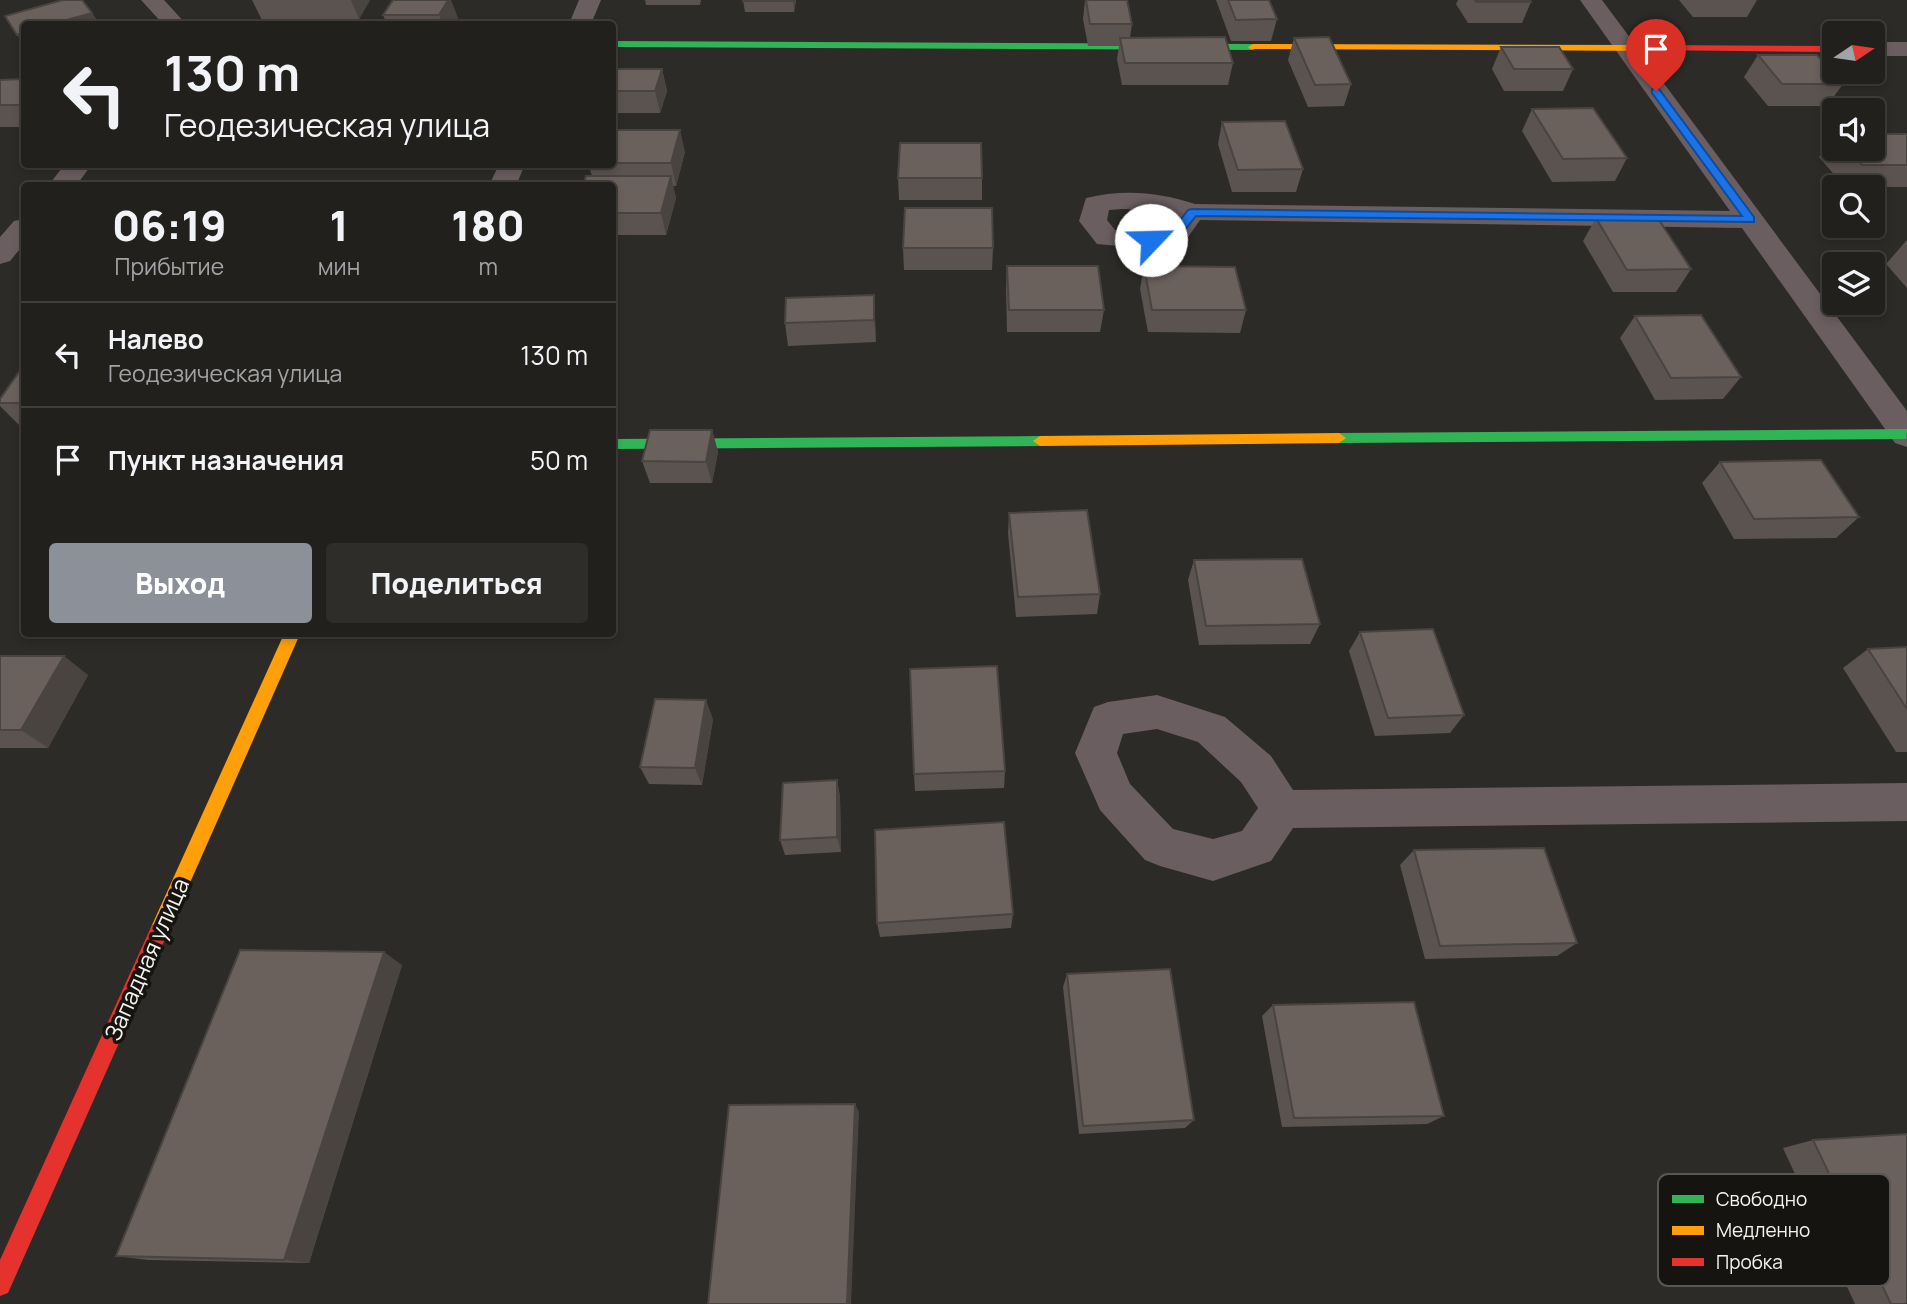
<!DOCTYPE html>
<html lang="ru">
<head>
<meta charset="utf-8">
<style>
	body { margin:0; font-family:Manrope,sans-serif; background:#2e2d2a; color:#f1f3f6; height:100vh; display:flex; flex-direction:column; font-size:26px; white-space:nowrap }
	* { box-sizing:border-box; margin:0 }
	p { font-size:23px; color:#a2a3a4 }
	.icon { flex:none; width:38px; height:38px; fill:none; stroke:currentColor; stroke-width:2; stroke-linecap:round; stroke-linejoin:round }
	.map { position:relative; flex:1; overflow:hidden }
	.panel { position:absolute; left:21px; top:182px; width:595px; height:455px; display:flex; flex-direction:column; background:#22201d; border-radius:7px; box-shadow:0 4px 10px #0003,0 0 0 2px #3f3e3b }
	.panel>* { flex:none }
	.top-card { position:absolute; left:21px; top:21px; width:595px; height:147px; border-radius:7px; box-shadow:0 4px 10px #0003,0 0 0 2px #3f3e3b; background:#22201d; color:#f1f3f6; overflow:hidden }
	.needle { width:46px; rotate:77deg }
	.buttons { position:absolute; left:1822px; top:21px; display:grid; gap:14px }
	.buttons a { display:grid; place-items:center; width:63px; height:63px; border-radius:7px; background:#22201d; box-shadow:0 4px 10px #0003,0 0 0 2px #3f3e3b; font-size:35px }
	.pin { position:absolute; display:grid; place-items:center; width:60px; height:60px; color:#fff; margin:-72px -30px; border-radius:50% 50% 50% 0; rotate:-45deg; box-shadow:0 0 7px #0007 }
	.pin .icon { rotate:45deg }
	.me { position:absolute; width:77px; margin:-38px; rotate:66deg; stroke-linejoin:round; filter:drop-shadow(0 0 5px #0008) }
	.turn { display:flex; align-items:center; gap:24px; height:147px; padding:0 28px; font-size:32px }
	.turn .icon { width:91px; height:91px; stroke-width:2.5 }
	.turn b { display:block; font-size:49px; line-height:60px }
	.eta { display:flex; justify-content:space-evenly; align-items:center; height:119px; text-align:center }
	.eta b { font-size:42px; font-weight:800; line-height:49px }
	.button { display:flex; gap:14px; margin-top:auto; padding:14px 28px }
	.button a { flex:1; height:80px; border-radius:7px; background:#8c9099; color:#fff; font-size:28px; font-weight:800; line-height:80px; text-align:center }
	.button a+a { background:#2e2d2a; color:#f1f3f6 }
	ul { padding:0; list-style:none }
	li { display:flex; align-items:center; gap:21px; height:105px; padding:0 28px; border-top:2px solid #3f3e3b }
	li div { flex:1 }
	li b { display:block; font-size:26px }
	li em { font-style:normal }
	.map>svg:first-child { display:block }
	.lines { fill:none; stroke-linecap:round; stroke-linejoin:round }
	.street { fill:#6a5e60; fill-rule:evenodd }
	.fast { fill:#30b455; fill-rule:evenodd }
	.slow { fill:#ff9f0a; fill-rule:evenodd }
	.jam { fill:#e5322d; fill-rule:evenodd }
	.wall { fill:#5b5350 }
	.shaded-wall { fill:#4a4441 }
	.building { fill:#6a615d; stroke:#4a4441; stroke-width:2 }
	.route { fill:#1a73e8; stroke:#114b97; stroke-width:2 }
	.labels { text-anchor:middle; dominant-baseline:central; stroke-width:7; stroke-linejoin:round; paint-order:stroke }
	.street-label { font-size:23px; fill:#f5f3ee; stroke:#161411 }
	.key { fill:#161411; stroke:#595753; stroke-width:2 }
	.key-label { font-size:19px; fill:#f5f3ee }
</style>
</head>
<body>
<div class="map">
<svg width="1907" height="1304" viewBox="0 0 1907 1304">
	<rect width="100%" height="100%" fill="#2d2b27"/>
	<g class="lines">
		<g class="street">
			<path d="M141,0H164L186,24H163Z"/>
			<path d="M579,0H601L591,24H569Z"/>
			<path d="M1580,0H1602L1907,411V447L1895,443L1742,228L1200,220L1186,240L1151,249L1097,244L1079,221L1086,198C1123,189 1159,192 1195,204L1730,211ZM1122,209L1156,210L1175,216L1166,228L1151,231L1115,230L1107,220L1109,210Z"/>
			<rect x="1872" y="42" width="35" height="14"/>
			<path d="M65,164H92L76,186H48Z"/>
			<path d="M499,164H525L516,186H489Z"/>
			<path d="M24,219V244L10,261L0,264V237L14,221Z"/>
			<path d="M1157,695L1225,717L1271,756L1293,790L1907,783V821L1293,828L1271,861L1213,881L1160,866L1145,860L1100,810L1075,753L1094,707L1108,702ZM1157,729L1198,742L1241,782L1258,808L1242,831L1213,839L1173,829L1130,784L1117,753L1123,734Z"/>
		</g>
		<g class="fast">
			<path d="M612,41L1253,44L1258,47L1253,50L612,47Z"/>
			<path d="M1907,429L1906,439L1339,443L1332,438L1339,433Z"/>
			<path d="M1040,436L1047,441L1040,446L612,449V439Z"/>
		</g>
		<g class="slow">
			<path d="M1253,44L1653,45L1658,48L1653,51L1250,49L1248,47Z"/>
			<path d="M1339,433L1346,438L1339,443L1040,446L1033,441L1040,436Z"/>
			<path d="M284,634H300L166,937L159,940L152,937L150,931L152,925Z"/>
		</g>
		<g class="jam">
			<path d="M1653,45L1834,46V52L1650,50V46Z"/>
			<path d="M159,922L166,925L168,931L166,937L8,1293L0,1296V1260L152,925Z"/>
		</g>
	</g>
	<g class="wall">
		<path d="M252,0H370L359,19L262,20Z"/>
		<path d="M393,0L458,18L454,24H387L383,15Z"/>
		<path d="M645,0H701L700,5H646Z"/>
		<path d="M743,0H796L794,12H745Z"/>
		<path d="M1085,0H1127L1132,24L1130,38L1233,63L1228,85H1122L1117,59L1119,46H1088L1083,19Z"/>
		<path d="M1216,0H1269L1277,19L1271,41H1231Z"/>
		<path d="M1458,0H1530L1531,2L1522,23H1468L1456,4Z"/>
		<path d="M1679,0H1757L1747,17H1693Z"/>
		<path d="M1294,38L1351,84L1344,106L1308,107L1288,60Z"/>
		<path d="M1501,47L1573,69L1563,91H1504L1492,69Z"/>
		<path d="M1758,55L1843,84L1827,106H1768L1744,77Z"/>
		<path d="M612,69H662L667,91L660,113H612Z"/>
		<path d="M24,79V127H0V80Z"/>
		<path d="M1532,109L1627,158L1615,181L1552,182L1522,131Z"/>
		<path d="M1222,122L1303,169L1296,192H1232L1218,144Z"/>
		<path d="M612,130L685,152L676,186H673L676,198L666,235H612V186L592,176L588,164H612Z"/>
		<path d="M1907,134V187H1845L1819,157L1834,135V149H1872Z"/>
		<path d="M898,178H982V200H899Z"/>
		<path d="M1596,218L1691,269L1676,292H1613L1583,241Z"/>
		<path d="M1906,241H1907V288L1886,264Z"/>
		<path d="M903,248H993L992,270H904Z"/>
		<path d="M1007,266L1104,310L1100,332H1007L1006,288Z"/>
		<path d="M1144,266L1246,310L1240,333L1148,332L1140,289Z"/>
		<path d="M874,295L876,342L788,346L785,323Z"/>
		<path d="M1635,316L1741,377L1723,399L1655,400L1620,338Z"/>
		<path d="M0,403H24V425H19L0,406Z"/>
		<path d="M712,430L718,452L712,483H650L642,461Z"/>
		<path d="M1720,462L1859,517L1836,538L1734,539L1702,483Z"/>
		<path d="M1009,513L1100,594L1097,614L1016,617L1008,533Z"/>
		<path d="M1194,560L1320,624L1310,644L1199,645L1188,580Z"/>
		<path d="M1360,632L1464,715L1450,733L1375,736L1349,651Z"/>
		<path d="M1907,647V752H1896L1843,668L1868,649Z"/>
		<path d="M0,656L88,675L48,748H0Z"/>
		<path d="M713,719L702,785L649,784L640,767Z"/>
		<path d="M1005,771L1004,788L915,791L914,774Z"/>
		<path d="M837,780L840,797L841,852L785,855L780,840Z"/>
		<path d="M1414,850L1577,943L1557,956L1425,959L1400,865Z"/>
		<path d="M1013,914L1011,928L880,937L877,923Z"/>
		<path d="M402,965L309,1263L148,1260L116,1256Z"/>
		<path d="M1067,974L1194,1120L1185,1128L1079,1134L1063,987Z"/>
		<path d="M1273,1005L1444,1116L1427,1124L1282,1127L1262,1016Z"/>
		<path d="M1813,1140L1907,1304H1855L1783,1148Z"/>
	</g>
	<g class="shaded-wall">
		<path d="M351,0H370L359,19Z"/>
		<path d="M448,0H451L458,18L454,24H443L439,15Z"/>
		<path d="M793,0H796L794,12L793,1Z"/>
		<path d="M92,13L100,24H52Z"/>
		<path d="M24,32V45L17,35Z"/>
		<path d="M662,69L667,91L660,113L655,91Z"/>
		<path d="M680,130L685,152L676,186L671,163Z"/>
		<path d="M671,176L676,198L666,235L661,213Z"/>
		<path d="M874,295L875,317L876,342L874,320Z"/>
		<path d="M712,430L718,452L712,483L706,462Z"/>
		<path d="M64,656L88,675L48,748L21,730Z"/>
		<path d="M706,700L713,719L702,785L695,768Z"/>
		<path d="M837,780L840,797L841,852L837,837Z"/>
		<path d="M384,952L402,965L309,1263L284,1260Z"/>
		<path d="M855,1104L859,1112L851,1304H847Z"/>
	</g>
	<g class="building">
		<path d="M63,0H82L92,13L52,24H24V32L17,35L5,16Z"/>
		<path d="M393,0H448L439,15H383Z"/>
		<rect x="743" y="0" width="50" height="1"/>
		<path d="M1086,0H1127L1132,24H1090Z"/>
		<path d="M1228,0H1269L1277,19L1236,20Z"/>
		<path d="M1475,0H1530L1531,2H1476Z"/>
		<path d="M1225,37L1233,63H1125L1120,38Z"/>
		<path d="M1329,37L1351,84L1315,85L1294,38Z"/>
		<path d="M1501,47H1559L1573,69H1514Z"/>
		<path d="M1758,55H1817L1843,84H1782Z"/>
		<path d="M612,69H662L655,91H612Z"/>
		<path d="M24,79V105H0V80Z"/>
		<path d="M1593,108L1627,158L1563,159L1532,109Z"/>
		<path d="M1285,121L1303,169L1238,170L1222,122Z"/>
		<path d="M612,130H680L671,163H612Z"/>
		<path d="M1872,134H1907V165H1862L1848,149H1872Z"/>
		<path d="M900,143H981L982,178H898Z"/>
		<path d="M586,176H671L661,213H612V186H583Z"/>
		<path d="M905,208H992L993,248H903Z"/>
		<path d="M1657,217L1691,269L1627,270L1596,218Z"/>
		<path d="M1007,266H1098L1104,310H1009Z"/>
		<path d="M1144,266L1235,267L1246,310H1152Z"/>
		<path d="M874,295V320L785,323L786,298Z"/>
		<path d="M1701,315L1741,377L1671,378L1635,316Z"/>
		<path d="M24,365V403H0V399Z"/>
		<path d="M650,430H712L706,462L642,461Z"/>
		<path d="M1821,460L1859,517L1754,519L1720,462Z"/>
		<path d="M1087,510L1100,594L1018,597L1009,513Z"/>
		<path d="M1302,559L1320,624L1206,626L1194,560Z"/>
		<path d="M1433,629L1464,715L1388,718L1360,632Z"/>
		<path d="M1907,647V709L1868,649Z"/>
		<path d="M0,656H64L21,730H0Z"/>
		<path d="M997,666L1005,771L914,774L910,669Z"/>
		<path d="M655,699L706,700L695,768L640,767Z"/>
		<path d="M837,780V837L780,840L783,783Z"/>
		<path d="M1004,822L1013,914L877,923L875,830Z"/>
		<path d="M1544,848L1577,943L1440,946L1414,850Z"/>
		<path d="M240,950L384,952L284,1260L116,1256Z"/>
		<path d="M1170,969L1194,1120L1083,1126L1067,974Z"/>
		<path d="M1414,1002L1444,1116L1294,1118L1273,1005Z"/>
		<path d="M855,1104L847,1304H708L729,1105Z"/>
		<path d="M1907,1134V1304H1891L1813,1140Z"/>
	</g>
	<path class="route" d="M1652,89H1659L1754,217V222L1196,216L1180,236L1151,244L1145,240L1172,231L1188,210L1192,209L1742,216L1652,93Z"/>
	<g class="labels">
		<g class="street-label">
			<text transform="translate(146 959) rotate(-66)">Западная улица</text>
		</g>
	</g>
	<rect x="1658" y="1174" width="232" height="112" rx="10" class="key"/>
	<rect x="1672" y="1195" width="32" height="8" fill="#30b455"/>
	<rect x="1672" y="1226" width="32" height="9" fill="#ff9f0a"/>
	<rect x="1672" y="1258" width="32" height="8" fill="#e5322d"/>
	<g class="key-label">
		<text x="1716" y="1206">Свободно</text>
		<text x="1716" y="1237">Медленно</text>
		<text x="1716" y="1269">Пробка</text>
	</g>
</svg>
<div class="buttons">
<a><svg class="needle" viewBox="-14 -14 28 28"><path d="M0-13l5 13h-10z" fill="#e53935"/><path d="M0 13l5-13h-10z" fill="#a2a3a4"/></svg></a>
<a><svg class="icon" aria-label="sound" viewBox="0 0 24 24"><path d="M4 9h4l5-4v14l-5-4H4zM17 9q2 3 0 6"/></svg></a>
<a><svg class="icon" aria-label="search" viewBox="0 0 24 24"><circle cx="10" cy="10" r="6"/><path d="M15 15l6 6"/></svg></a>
<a><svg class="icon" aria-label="layers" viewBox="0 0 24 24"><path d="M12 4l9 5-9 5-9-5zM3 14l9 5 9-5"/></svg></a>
</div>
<div class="pin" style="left:1656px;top:91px;background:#d93025"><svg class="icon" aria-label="arrive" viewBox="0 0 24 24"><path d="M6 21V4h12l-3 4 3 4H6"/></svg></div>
<svg class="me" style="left:1151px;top:240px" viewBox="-20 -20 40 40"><circle r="19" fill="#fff"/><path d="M0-13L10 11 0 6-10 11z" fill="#1a73e8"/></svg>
<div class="top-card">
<div class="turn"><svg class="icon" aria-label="left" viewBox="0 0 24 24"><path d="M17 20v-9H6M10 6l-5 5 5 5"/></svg><div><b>130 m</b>Геодезическая улица</div></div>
</div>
<section class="panel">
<div class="eta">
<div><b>06:19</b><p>Прибытие</p></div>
<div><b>1</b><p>мин</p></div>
<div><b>180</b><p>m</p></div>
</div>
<ul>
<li><svg class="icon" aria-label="left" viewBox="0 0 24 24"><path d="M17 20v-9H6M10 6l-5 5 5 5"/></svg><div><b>Налево</b><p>Геодезическая улица</p></div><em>130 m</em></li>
<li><svg class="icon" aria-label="arrive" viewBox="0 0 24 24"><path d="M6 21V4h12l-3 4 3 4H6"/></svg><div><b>Пункт назначения</b></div><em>50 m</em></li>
</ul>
<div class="button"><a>Выход</a><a>Поделиться</a></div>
</section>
</div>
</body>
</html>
